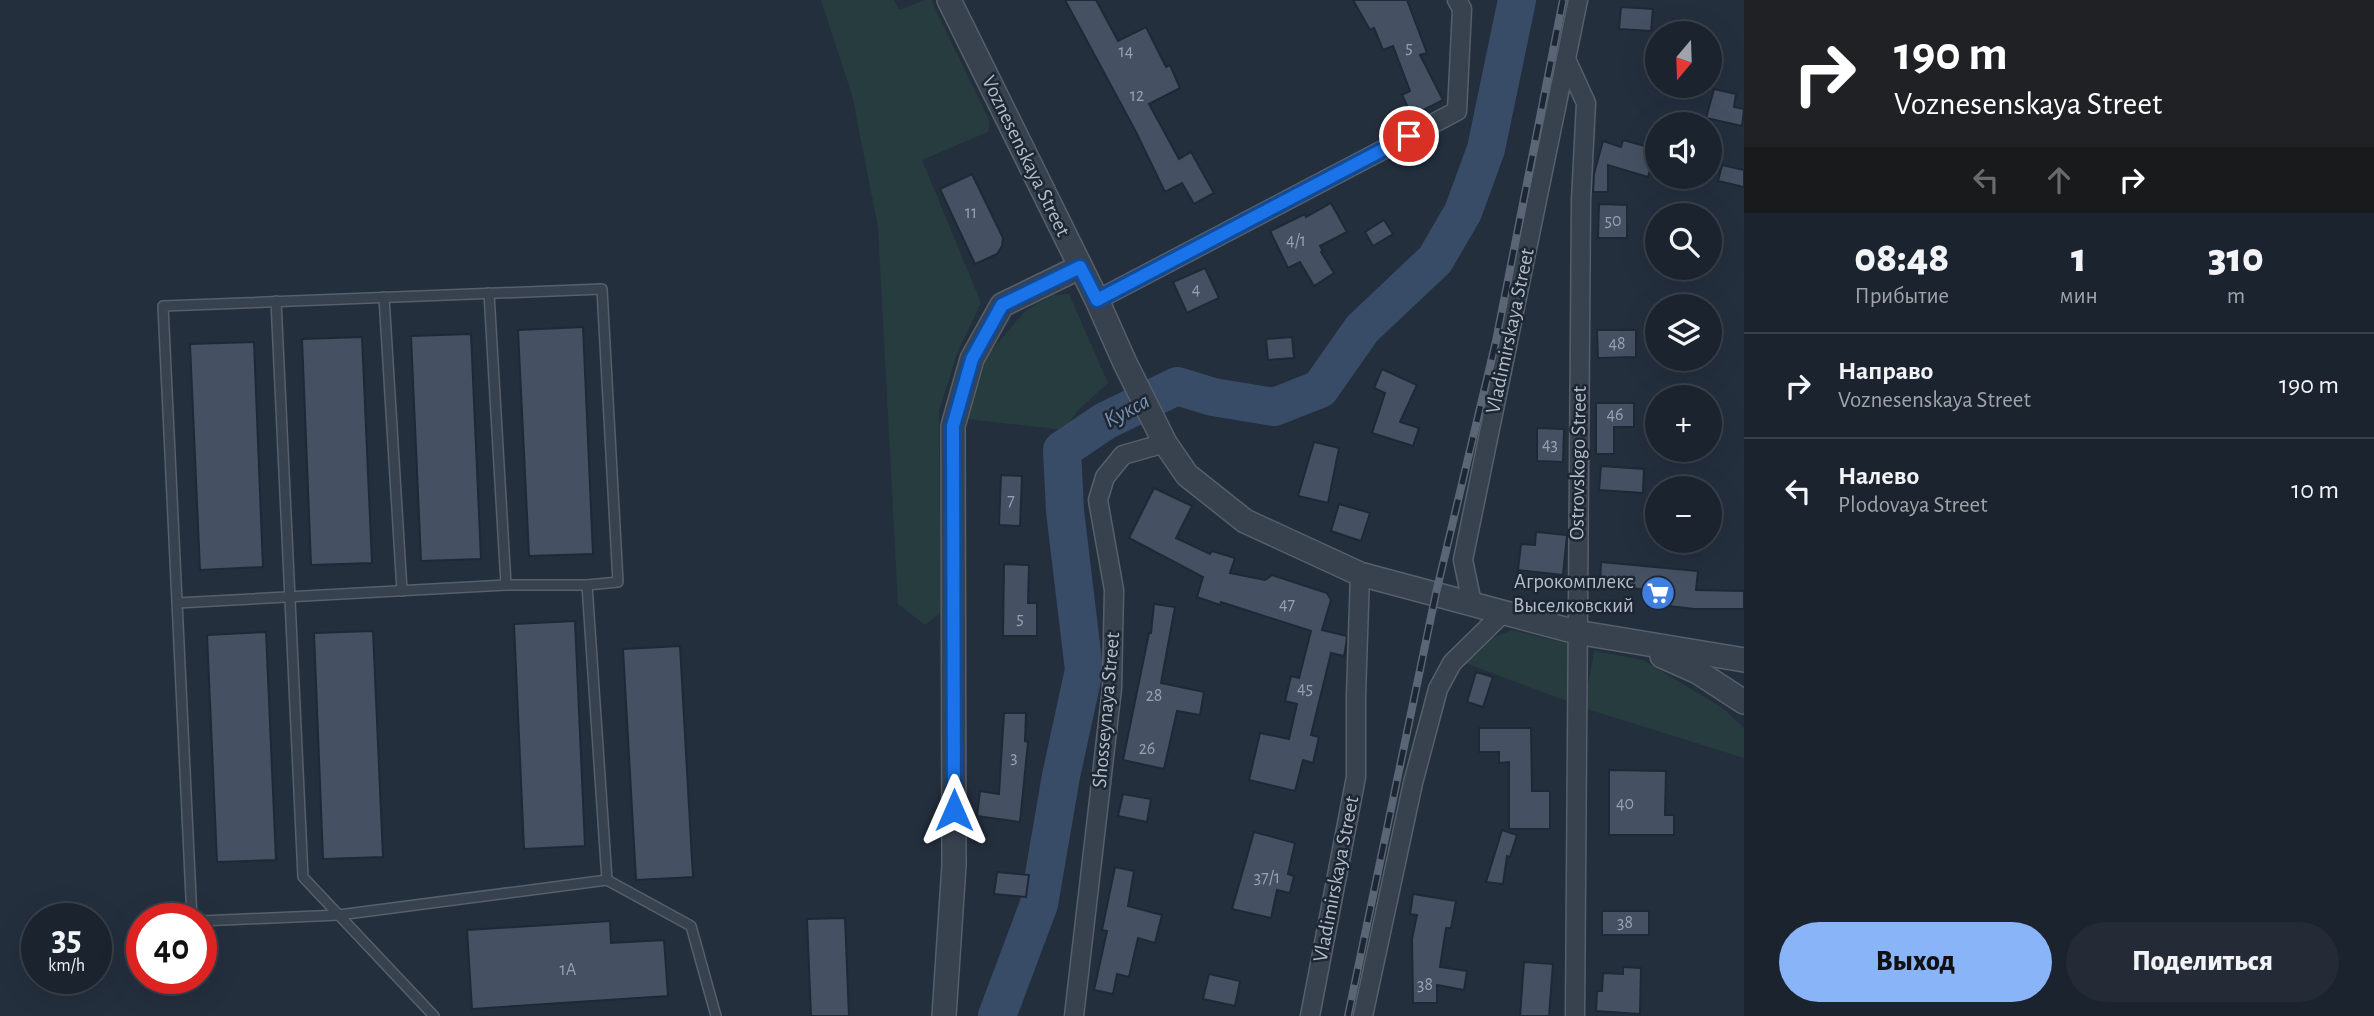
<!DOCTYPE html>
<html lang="ru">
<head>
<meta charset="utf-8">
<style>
	body { margin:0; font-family:"Alegreya Sans",sans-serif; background:#242b36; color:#f1f3f6; height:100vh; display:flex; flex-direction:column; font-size:26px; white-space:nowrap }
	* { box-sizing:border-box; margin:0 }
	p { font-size:23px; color:#a0a4aa }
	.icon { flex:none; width:38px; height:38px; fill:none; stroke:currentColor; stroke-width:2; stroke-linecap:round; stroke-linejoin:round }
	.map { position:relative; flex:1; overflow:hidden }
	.sheet { display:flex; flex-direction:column; background:#1b232e; width:630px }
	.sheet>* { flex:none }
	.hud { background:#202124; color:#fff; overflow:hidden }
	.needle { width:46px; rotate:199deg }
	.buttons { position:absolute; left:1645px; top:21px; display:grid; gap:14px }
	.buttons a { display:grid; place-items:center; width:77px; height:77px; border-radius:50%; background:#1b232e; box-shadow:0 7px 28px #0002,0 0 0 2px #39404a; font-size:35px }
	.speed { position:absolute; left:21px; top:903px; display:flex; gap:14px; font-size:35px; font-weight:700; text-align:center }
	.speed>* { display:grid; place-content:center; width:91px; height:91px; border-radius:50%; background:#1b232e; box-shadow:0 7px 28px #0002,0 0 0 2px #39404a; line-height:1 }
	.speed small { font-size:18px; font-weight:400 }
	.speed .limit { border:10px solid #d22; background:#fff; color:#111 }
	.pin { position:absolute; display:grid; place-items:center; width:60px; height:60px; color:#fff; margin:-30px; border:4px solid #fff; border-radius:50%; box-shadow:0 2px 7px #0007 }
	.me { position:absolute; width:77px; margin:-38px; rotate:0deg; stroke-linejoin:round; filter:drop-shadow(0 0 5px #0008) }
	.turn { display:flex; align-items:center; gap:24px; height:147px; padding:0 35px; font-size:32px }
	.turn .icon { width:91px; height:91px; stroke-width:2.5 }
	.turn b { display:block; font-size:49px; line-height:60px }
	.lanes { display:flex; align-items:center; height:66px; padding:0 35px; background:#0003; justify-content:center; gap:35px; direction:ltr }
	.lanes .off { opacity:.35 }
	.eta { display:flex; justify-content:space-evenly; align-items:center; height:119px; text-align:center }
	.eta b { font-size:42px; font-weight:800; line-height:49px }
	.cta { display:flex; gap:14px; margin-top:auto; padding:14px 35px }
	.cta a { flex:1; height:80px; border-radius:42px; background:#8ab4f8; color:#111; font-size:28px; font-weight:800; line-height:80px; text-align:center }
	.cta a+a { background:#242b36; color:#f1f3f6 }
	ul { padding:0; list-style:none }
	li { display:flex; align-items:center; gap:21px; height:105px; padding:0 35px; border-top:2px solid #39404a }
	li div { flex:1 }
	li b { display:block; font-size:26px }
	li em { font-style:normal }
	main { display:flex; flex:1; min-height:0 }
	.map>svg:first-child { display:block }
	.green { fill:#263c3f }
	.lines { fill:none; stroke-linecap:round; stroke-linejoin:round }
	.river { stroke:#394c67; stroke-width:38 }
	.building { fill:#455162; stroke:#1f2835; stroke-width:2 }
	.service-casing { stroke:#565f6c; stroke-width:12 }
	.minor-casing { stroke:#565f6c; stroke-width:21 }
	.tertiary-casing { stroke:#565f6c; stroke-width:26 }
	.service { stroke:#38414e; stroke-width:9 }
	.minor { stroke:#38414e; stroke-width:18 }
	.tertiary { stroke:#38414e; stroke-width:23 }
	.rail-casing { stroke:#5a6575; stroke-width:8 }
	.rail { stroke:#1d2633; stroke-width:5; stroke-dasharray:16; stroke-linecap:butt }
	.route-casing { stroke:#114b97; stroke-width:18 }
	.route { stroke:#1a73e8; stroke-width:12 }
	.labels { text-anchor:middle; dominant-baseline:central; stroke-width:5; stroke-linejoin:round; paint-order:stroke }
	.number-label { font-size:18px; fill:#98a1af }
	.street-label { font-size:21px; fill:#b4bcc9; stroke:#1d2633 }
	.poi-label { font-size:21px; fill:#b4bcc9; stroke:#1d2633; text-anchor:end }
	.water-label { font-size:23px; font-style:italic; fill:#7c92b1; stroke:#1d2633 }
</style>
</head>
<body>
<main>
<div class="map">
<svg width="1744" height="1016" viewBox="0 0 1744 1016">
	<rect width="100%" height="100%" fill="#242f3e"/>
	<g class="green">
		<path d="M821,0H894L899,10L925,0H931L990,122L988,132L922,160L981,303L958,351L939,411L941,612L925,625L898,604L878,227L852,95Z"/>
		<path d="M1069,294L1108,383L1078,410L1064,430L967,419L987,356L1025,311L1052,295Z"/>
		<path d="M1512,630L1569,644L1567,701L1463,662L1492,638Z"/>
		<path d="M1594,651L1643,660L1724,709L1744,728V758L1584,708Z"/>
	</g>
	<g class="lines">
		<path class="river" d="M997,1016L1039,904L1061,776L1084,670L1065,511L1062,450L1105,421L1177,386L1213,397L1274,407L1320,389L1362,329L1435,260L1463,212L1486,149L1517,0"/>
	</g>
	<g class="building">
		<path d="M1065,0H1096L1118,41L1146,27L1166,67L1170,65L1180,88L1149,104L1179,159L1191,152L1214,193L1194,204L1182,183L1165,192L1136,132Z"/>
		<path d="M1353,0H1407L1427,53L1420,55L1443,100L1412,116L1402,95L1410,91L1393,46L1383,50L1374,28L1370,30Z"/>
		<path d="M1621,7L1653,9L1651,31L1619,29Z"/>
		<path d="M1714,89L1736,94L1734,107L1744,109L1742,126L1706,118Z"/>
		<path d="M1623,140L1656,149L1648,177L1608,165V192H1593L1594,174L1603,141L1621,147Z"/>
		<path d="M1722,165L1744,170V187L1718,181Z"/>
		<path d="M972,174L1003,238L1002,246L997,254L975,264L940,189Z"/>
		<path d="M1331,203L1347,232L1320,246L1323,251L1321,252L1334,273L1314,286L1300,262L1288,268L1270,231L1305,214L1306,217Z"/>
		<path d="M1599,204L1627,205V238H1598Z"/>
		<path d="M1384,220L1393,234L1373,246L1365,232Z"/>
		<path d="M1205,268L1219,298L1187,313L1173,282Z"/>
		<path d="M583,327L593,554L529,556L518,330Z"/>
		<path d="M1597,330H1636V357L1598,358Z"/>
		<path d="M471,334L481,559L421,561L411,336Z"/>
		<path d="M362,337L372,563L311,565L302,339Z"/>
		<path d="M1292,337L1294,358L1268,360L1266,339Z"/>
		<path d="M254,342L263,567L200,570L190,344Z"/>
		<path d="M1382,369L1417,385L1400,422L1419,428L1413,446L1372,433L1385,393L1374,388Z"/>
		<path d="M1596,403H1634V427H1614V454H1596Z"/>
		<path d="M1537,428L1564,429L1563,462L1537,461Z"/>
		<path d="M1314,442L1339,448L1328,503L1298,496Z"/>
		<path d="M1601,466L1644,469L1643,493L1599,490Z"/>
		<path d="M1001,475L1022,476L1020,526L999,525Z"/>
		<path d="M1154,488L1192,506L1176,538L1210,554L1212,551L1235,558L1230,573L1265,580L1272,575L1327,593L1331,600L1322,630L1347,636L1346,645L1344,656L1331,653L1311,735L1319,737L1313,763L1303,760L1295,791L1249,780L1260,733L1289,739L1297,704L1285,701L1291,676L1299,678L1311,631L1221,602L1220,605L1197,597L1203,577L1129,538Z"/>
		<path d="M1339,504L1370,513L1361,541L1331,531Z"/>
		<path d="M1536,532L1567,535L1563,575L1518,570L1521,544L1535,545Z"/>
		<path d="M1601,562L1698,571L1696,590L1744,591V609H1694L1652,604L1653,590L1600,586Z"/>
		<path d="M1004,564L1029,565L1028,603H1037V636H1003Z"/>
		<path d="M1154,604L1175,607L1161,683L1204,692L1200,715L1177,711L1164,769L1123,760L1149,633H1151Z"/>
		<path d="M575,621L585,846L524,849L514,624Z"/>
		<path d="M373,631L383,857L323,859L314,633Z"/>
		<path d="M266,632L276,860L217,862L207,635Z"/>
		<path d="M680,646L693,877L636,880L623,649Z"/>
		<path d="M1476,672L1493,677L1483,707L1467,702Z"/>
		<path d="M1004,713H1026L1025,741L1028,742L1020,822L977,816L980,791L999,794Z"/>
		<path d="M1479,728H1531L1532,791H1550V829H1509V762L1499,763V752H1479Z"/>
		<path d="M1609,770L1666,771L1665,815H1674V835H1609Z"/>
		<path d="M1123,794L1151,799L1147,822L1118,816Z"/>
		<path d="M1502,830L1517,835L1510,857L1507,856L1503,884L1486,882Z"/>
		<path d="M1254,832L1295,843L1288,874L1294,876L1290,893L1277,890L1271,918L1232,909Z"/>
		<path d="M1115,867L1134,871L1128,906L1162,915L1155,943L1138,938L1129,977L1117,974L1113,994L1094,990L1107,931L1102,930Z"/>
		<path d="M997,872L1029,875L1026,897L994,894Z"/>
		<path d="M1413,894L1456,901L1451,928H1446L1440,967L1467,971L1464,990L1437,985V1003H1413L1412,939L1417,915L1410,914Z"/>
		<rect x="1602" y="911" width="47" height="24"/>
		<path d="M845,918L849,1016H811L807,919Z"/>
		<path d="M610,921L611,943L664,940L668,996L472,1009L467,930Z"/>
		<path d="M1524,962L1553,964L1549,1016H1520Z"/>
		<path d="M1623,967L1641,968L1640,1014L1596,1011L1597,991H1602L1603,973L1623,974Z"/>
		<path d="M1209,974L1240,981L1235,1006L1203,999Z"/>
	</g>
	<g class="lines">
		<g class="service-casing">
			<g id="service">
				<path d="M489,293L506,585"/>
				<path d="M384,297L402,591"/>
				<path d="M276,301L303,877L434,1016"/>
				<path d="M587,585L607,880"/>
				<path d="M177,603L506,585H587L618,582L602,289L163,306L192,919"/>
				<path d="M201,921L339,915L607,880L691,926L716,1016"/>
			</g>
		</g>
		<g class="minor-casing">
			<g id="minor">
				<path d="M1097,300L1457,111L1462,9L1457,0"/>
				<path d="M1472,603L1463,560L1566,59"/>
				<path d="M1074,1016L1112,688L1114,590L1098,500L1105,477L1123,455L1165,443"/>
				<path d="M1310,1016L1356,777V696L1360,574"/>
				<path d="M1363,1016L1413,783L1438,689L1452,663L1504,612"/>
				<path d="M1575,1016L1581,200L1586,103L1566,59L1578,0"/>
			</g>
		</g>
		<g class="tertiary-casing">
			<g id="tertiary">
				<path d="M949,0L1097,300L1125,363L1165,443L1187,475L1245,521L1360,574L1576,632L1744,660"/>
				<path d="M1662,656L1698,672L1744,702"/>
				<path d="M944,1016L954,865L953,426L972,359L1002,305L1080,267"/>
			</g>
		</g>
		<use href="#service" class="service"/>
		<use href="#minor" class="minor"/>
		<use href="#tertiary" class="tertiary"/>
		<g class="rail-casing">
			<path id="rail" d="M1348,1016L1436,593L1496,341L1563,0"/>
		</g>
		<use href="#rail" class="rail"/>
	</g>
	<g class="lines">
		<g class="route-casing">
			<path id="route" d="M954,810L953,426L972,359L1002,305L1080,267L1097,300L1409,136"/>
		</g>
		<use href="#route" class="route"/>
	</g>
	<defs>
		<g id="supermarket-disc" transform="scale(1.75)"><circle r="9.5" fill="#3f7fe0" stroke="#1d2633"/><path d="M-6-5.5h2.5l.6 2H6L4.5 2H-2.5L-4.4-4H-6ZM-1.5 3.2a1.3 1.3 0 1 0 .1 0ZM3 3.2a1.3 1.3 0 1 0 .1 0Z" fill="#fff"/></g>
	</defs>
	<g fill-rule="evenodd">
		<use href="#supermarket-disc" x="1658" y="593"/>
	</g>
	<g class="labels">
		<g class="number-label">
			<text x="1409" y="48">5</text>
			<text x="1126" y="52">14</text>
			<text x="1137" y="96">12</text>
			<text x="971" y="213">11</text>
			<text x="1613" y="221">50</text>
			<text x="1296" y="241">4/1</text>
			<text x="1196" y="290">4</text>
			<text x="1617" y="344">48</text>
			<text x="1615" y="415">46</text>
			<text x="1550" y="445">43</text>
			<text x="1011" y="501">7</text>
			<text x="1287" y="605">47</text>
			<text x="1020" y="619">5</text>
			<text x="1305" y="689">45</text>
			<text x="1154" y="696">28</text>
			<text x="1147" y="749">26</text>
			<text x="1014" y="758">3</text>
			<text x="1625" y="804">40</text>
			<text x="1267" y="878">37/1</text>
			<text x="1625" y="923">38</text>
			<text x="568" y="970">1А</text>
			<text x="1425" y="985">38</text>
		</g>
		<g class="street-label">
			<text transform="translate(1026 156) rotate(64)">Voznesenskaya Street</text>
			<text transform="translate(1510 331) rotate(-78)">Vladimirskaya Street</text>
			<text transform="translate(1578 463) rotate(-89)">Ostrovskogo Street</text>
			<text transform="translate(1106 710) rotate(-85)">Shosseynaya Street</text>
			<text transform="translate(1336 879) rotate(-79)">Vladimirskaya Street</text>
		</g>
		<g class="poi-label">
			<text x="1634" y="581">Агрокомплекс<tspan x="1634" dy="24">Выселковский</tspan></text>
		</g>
		<g class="water-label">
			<text transform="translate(1127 411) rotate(-28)">Кукса</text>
		</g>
	</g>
</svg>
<div class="buttons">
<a><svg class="needle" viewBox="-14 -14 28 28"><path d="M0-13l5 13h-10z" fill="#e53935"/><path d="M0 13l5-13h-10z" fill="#a0a4aa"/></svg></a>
<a><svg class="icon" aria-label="sound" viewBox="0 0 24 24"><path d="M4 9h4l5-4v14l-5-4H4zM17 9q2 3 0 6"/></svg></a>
<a><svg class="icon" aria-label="search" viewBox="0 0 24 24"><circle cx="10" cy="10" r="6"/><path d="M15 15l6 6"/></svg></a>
<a><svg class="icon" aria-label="layers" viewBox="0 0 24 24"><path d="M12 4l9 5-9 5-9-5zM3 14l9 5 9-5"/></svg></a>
<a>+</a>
<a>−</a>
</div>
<div class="speed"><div>35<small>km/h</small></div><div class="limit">40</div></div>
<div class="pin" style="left:1409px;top:136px;background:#d93025"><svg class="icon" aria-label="arrive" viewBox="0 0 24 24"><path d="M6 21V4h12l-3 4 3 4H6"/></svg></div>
<svg class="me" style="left:954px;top:810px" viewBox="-20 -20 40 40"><path d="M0-17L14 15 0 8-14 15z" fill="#1a73e8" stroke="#fff" stroke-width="4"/></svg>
</div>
<section class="sheet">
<div class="hud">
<div class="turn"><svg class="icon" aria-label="right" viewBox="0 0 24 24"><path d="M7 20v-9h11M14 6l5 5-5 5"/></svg><div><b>190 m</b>Voznesenskaya Street</div></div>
<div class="lanes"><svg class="icon off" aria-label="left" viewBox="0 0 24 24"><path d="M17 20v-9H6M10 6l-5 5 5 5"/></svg><svg class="icon off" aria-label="ahead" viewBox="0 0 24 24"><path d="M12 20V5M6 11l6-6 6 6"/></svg><svg class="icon" aria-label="right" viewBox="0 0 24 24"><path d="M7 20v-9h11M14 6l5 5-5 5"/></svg></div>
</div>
<div class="eta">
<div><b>08:48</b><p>Прибытие</p></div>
<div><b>1</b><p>мин</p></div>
<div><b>310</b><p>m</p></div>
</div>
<ul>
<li><svg class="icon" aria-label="right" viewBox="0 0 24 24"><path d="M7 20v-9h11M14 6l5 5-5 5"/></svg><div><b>Направо</b><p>Voznesenskaya Street</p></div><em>190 m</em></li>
<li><svg class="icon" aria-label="left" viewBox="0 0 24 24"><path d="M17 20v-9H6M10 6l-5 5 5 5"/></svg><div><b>Налево</b><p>Plodovaya Street</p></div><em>10 m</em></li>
</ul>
<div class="cta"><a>Выход</a><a>Поделиться</a></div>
</section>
</main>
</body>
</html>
